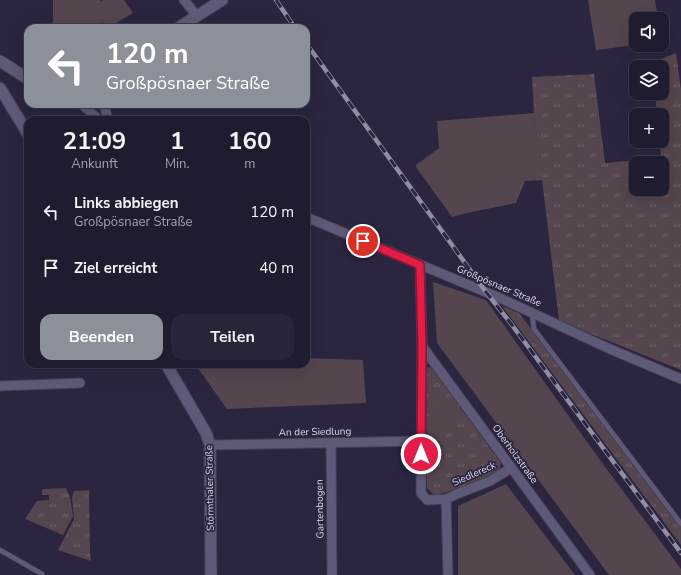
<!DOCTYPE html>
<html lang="de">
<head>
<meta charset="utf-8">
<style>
	body { margin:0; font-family:"Nunito Sans",sans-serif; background:#282538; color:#f1f3f6; height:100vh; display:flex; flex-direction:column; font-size:15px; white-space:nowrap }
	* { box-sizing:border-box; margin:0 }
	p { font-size:13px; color:#a2a1ab }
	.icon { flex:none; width:22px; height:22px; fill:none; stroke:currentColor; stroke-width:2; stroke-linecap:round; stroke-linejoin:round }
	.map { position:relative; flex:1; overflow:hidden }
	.panel { position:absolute; left:24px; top:116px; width:286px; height:252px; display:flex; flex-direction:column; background:#201c30; border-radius:12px; box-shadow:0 4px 16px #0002,0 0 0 1px #3d3a4c }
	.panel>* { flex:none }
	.top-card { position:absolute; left:24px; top:24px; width:286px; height:84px; border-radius:12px; box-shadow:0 4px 16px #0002,0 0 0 1px #3d3a4c; background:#8c9099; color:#fff; overflow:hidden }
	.tools { position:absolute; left:629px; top:12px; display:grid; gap:8px }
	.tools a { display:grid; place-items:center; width:40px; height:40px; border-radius:8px; background:#201c30; box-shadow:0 4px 16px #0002,0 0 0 1px #3d3a4c; font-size:20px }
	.pin { position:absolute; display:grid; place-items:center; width:34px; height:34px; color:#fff; margin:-17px; border:2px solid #fff; border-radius:50%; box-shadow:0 1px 4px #0007 }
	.me { position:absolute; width:44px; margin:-22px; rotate:0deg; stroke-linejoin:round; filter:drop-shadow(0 0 3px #0008) }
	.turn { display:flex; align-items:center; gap:14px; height:84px; padding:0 16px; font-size:18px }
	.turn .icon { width:52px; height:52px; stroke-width:2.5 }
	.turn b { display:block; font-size:28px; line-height:34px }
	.eta { display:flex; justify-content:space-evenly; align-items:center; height:68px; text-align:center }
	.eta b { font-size:24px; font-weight:700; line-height:28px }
	.button { display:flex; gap:8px; margin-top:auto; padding:8px 16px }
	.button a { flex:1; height:46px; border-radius:12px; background:#8c9099; color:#fff; font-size:16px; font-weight:700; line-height:46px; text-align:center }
	.button a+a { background:#282538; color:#f1f3f6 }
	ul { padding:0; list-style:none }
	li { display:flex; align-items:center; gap:12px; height:56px; padding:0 16px }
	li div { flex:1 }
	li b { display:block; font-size:15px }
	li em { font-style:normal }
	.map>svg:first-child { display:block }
	.grass { fill:url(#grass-tufts); fill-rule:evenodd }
	.green { fill:#55454e }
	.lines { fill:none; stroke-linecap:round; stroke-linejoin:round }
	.service-casing { stroke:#443f55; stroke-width:6 }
	.minor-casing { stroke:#443f55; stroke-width:11 }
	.tertiary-casing { stroke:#443f55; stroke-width:13 }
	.service { stroke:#5e5977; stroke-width:4.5 }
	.minor { stroke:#5e5977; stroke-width:9 }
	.tertiary { stroke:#5e5977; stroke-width:11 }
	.rail-casing { stroke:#918da3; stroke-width:4.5 }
	.rail { stroke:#2b2540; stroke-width:3; stroke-dasharray:9; stroke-linecap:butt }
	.route-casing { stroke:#92132f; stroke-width:10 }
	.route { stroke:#e11d48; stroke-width:7 }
	.labels { text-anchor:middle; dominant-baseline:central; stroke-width:3.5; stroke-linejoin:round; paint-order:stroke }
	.street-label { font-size:10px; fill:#dcd9eb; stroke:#2b2540 }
</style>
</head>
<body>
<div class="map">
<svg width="681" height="575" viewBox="0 0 681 575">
	<defs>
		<pattern id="grass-tufts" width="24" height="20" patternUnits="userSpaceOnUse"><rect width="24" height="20" fill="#55454e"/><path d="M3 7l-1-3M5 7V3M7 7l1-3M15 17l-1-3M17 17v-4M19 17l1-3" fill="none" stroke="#6d5f68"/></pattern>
	</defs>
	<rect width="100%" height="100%" fill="#2b2540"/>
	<g class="grass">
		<path d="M676,53L681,89V370L559,321L534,113L532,77L594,74L605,163L661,158L660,141H662V115H657L655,93H662V67H652V63ZM636,163H662V189H636Z"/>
		<path d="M502,306L519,313L681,527V545Z"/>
		<path d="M431,367L500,462C501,466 500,468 497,471C477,482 456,491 434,495L427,488V368Z"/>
		<path d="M66,488L70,497L73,516L63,535L25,519L37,501L49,500V495H42V490L43,489Z"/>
		<path d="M89,490L90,553L91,561L58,550L74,519L72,497L74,491Z"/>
	</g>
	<g class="green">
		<path d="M53,0H100L101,1L103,0H124L133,13L108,28L102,22L92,28H52L53,20Z"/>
		<path d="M588,0H655L658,19H636V45L596,50Z"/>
		<path d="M534,113L543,180L525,181L516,203L467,213L452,217L416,167V165L439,148L437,121Z"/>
		<path d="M433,282L486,300L600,460L681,569V575H609L437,343Z"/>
		<path d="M306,358L363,360L366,403L227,409L195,364H306Z"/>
		<path d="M441,394L444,395L463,420C459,426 441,430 433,427L434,402L438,395Z"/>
		<path d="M506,484L575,575H458V506Z"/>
	</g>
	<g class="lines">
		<g class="service-casing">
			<g id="service">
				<path d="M532,313L534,329L681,524"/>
				<path d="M0,550L42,574V575"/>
			</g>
		</g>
		<g class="minor-casing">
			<g id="minor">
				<path d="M184,0L197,16"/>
				<path d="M82,104L99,120"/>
				<path d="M104,104L108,120"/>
				<path d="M306,217L500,298L610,349L681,379"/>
				<path d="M420,265L422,346L421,493L427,500L446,499L457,494L490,481L511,468"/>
				<path d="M422,346L590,575"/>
				<path d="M0,386L80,383"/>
				<path d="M331,444L332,575"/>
				<path d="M210,445L421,441"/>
				<path d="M446,499L448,575"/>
			</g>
		</g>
		<g class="tertiary-casing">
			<g id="tertiary">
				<path d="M178,28L222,0"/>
				<path d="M0,61L28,79"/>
				<path d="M0,88L28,134"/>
				<path d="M166,364L206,433L210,445L211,575"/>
			</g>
		</g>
		<use href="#service" class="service"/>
		<use href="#minor" class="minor"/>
		<use href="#tertiary" class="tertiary"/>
		<g class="rail-casing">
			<g id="rail">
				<path d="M276,0L295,28"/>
				<path d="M306,43L486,292L512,325L681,553"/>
			</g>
		</g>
		<use href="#rail" class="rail"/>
	</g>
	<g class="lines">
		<g class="route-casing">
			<path id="route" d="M363,241L420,265L422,346L421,454"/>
		</g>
		<use href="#route" class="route"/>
	</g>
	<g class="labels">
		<g class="street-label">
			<text transform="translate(499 286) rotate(23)">Großpösnaer Straße</text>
			<text transform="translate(315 432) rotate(-1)">An der Siedlung</text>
			<text transform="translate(515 454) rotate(54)">Oberholzstraße</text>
			<text transform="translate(474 474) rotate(-24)">Siedlereck</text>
			<text transform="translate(210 488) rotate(-91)">Störmthaler Straße</text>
			<text transform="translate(320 509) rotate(-91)">Gartenbogen</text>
		</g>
	</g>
</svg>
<div class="tools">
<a><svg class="icon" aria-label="sound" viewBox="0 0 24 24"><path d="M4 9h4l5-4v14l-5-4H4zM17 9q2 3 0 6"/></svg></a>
<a><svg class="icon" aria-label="layers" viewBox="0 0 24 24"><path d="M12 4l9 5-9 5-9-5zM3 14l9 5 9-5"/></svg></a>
<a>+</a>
<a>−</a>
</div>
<div class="pin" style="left:363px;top:241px;background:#d93025"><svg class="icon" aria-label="arrive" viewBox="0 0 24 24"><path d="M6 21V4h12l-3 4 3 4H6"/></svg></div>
<svg class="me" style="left:421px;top:454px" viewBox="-20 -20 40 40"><circle r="17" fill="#e11d48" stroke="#fff" stroke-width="3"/><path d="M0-11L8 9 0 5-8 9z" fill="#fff"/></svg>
<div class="top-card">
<div class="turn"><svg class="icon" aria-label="left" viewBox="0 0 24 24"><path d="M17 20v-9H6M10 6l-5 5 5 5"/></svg><div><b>120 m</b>Großpösnaer Straße</div></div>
</div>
<section class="panel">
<div class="eta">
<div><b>21:09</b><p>Ankunft</p></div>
<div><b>1</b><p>Min.</p></div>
<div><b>160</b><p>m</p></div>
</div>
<ul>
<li><svg class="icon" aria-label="left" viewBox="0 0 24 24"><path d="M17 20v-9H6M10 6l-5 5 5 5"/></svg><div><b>Links abbiegen</b><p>Großpösnaer Straße</p></div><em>120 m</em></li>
<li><svg class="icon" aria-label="arrive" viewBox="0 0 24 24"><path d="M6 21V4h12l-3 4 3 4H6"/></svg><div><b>Ziel erreicht</b></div><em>40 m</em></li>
</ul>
<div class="button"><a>Beenden</a><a>Teilen</a></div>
</section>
</div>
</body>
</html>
